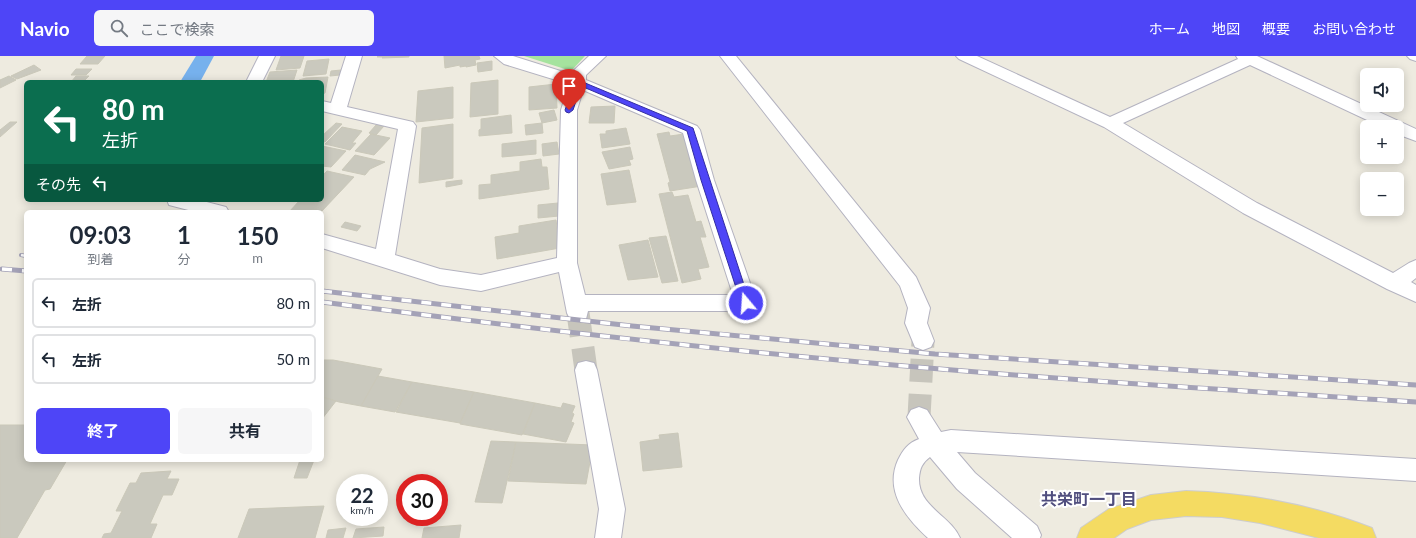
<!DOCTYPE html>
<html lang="ja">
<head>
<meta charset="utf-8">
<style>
	body { margin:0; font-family:Lato,"Noto Sans JP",sans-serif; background:#f6f6f7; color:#1f2937; height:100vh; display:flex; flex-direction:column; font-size:15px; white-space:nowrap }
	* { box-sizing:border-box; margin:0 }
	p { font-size:13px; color:#747a83 }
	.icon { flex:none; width:22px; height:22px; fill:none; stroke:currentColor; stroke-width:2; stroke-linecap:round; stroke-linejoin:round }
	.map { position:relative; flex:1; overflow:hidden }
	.panel { position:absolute; left:24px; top:154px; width:300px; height:252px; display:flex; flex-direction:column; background:#fff; border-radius:6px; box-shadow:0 2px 10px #0003 }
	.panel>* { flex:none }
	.hud { position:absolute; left:24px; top:24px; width:300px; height:122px; border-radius:6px; box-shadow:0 2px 10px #0003; background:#0b6e4f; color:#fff; overflow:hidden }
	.fabs { position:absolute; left:1360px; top:12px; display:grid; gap:8px }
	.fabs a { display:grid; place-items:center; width:44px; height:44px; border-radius:6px; background:#fff; box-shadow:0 2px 10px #0003; font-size:20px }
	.speed { position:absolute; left:336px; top:418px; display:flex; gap:8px; font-size:20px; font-weight:700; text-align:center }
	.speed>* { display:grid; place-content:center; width:52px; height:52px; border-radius:50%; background:#fff; box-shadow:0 2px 10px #0003; line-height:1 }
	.speed small { font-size:10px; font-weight:400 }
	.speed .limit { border:6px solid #d22; background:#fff; color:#111 }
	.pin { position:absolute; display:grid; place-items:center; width:34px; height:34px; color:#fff; margin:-41px -17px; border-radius:50% 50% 50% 0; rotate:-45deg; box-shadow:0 0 4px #0007 }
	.pin .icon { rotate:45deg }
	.me { position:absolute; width:44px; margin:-22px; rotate:342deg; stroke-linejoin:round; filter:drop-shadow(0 0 3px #0008) }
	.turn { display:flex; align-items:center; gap:14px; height:84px; padding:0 12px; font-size:18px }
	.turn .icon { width:52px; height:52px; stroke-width:2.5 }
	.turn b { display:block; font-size:28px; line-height:34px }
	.then { display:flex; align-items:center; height:38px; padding:0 12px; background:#0003; gap:8px; font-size:15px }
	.eta { display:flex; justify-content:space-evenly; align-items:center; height:68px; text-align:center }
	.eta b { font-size:24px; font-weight:700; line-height:28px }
	.button { display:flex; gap:8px; margin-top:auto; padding:8px 12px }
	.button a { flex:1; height:46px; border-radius:6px; background:#4e45f7; color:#fff; font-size:16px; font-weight:700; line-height:46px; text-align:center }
	.button a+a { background:#f6f6f7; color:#1f2937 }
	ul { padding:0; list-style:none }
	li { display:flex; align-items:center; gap:12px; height:50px; margin:0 8px 6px; padding:0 4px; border:2px solid #e0e1e3; border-radius:6px }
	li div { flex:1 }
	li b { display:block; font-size:15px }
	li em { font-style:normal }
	header { display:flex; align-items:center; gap:24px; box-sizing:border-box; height:56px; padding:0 20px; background:#4e45f7; color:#fff }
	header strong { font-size:19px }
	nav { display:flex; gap:22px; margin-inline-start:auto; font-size:14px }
	.search { width:280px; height:36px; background:#f6f6f7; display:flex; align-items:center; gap:10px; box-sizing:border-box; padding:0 14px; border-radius:6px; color:#747a83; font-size:15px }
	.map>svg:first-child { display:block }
	.green { fill:#a5e39e }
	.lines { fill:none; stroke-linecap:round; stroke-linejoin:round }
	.canal { fill:#76b1ed; fill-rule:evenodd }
	.building { fill:#cac9be; stroke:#cac8b9 }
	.minor-tunnel { stroke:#c7c5bc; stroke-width:23; stroke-dasharray:23 12; stroke-linecap:butt }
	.minor-casing { stroke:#b4b3c0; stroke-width:2 }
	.trunk-casing { stroke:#cdcdcd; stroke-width:2 }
	.minor { fill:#fff; fill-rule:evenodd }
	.trunk { fill:#f4db62; fill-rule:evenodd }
	.rail-far1-casing { stroke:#a4a2b7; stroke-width:4 }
	.rail-casing { stroke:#a4a2b7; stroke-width:5 }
	.rail-far1 { stroke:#fff; stroke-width:2.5; stroke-dasharray:8; stroke-linecap:butt }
	.rail { stroke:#fff; stroke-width:3.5; stroke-dasharray:10; stroke-linecap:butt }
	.route { fill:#4e45f7; stroke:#332da1 }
	.labels { text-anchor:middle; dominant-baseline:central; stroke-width:4; stroke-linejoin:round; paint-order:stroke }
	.near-neighbourhood-label { font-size:16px; font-weight:bold; fill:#504e7e; stroke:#fff }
</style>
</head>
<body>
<header>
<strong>Navio</strong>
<div class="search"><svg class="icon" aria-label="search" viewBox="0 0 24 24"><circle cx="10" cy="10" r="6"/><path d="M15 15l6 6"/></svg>ここで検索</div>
<nav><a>ホーム</a><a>地図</a><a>概要</a><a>お問い合わせ</a></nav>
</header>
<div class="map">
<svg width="1416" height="482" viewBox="0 0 1416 482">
	<rect width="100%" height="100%" fill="#eeebe0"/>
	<path class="green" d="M524,0H585L573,13H565Z"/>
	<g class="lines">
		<path class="canal" d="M196,0H214L200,26H180Z"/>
	</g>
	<g class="building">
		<path d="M87,0H105L98,8H80Z"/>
		<path d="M281,0H304L300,12L276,14Z"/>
		<path d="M378,0H409V1L382,2L383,1H377Z"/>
		<path d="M444,0H479L480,3L475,4L476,9L466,11V10L460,11V9L445,12Z"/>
		<path d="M329,3L326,18L303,20L307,5Z"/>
		<path d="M492,5V14L478,16L477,7Z"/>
		<path d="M34,9L41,14L17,23L11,20Z"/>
		<path d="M76,13H92L86,19H71Z"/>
		<path d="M297,14L293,26H266L270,16Z"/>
		<path d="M341,14L340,19L330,20L331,15Z"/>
		<path d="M9,20L16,24L0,32V24Z"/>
		<path d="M76,20H89L83,26H71Z"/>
		<path d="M328,21L325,37L322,38V26H298L299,24L306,22Z"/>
		<path d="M498,24V58L470,61L471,27Z"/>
		<path d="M556,28L557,52L529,54V31Z"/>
		<path d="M453,31V62L416,66L418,35Z"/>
		<path d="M615,50L614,67H589L591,51Z"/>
		<path d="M554,54L557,64L542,67L539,57Z"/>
		<path d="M511,59L512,77L479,80V74L481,73V63Z"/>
		<path d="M10,66H17L0,81V74Z"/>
		<path d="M336,67L342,68L325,86L322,85V80Z"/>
		<path d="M542,67L543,77L526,79L525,69Z"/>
		<path d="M453,68V122L419,127L422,72Z"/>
		<path d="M376,69L384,70L376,79L369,77Z"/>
		<path d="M342,71L362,75L352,87H356L350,94L325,88Z"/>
		<path d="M626,72L630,88L602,92L600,78H606V75Z"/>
		<path d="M669,76L670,80L684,78L702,130L670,135L668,127L670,126L657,78Z"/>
		<path d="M371,78L390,82L374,99L355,95Z"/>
		<path d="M536,84V98L502,101V88Z"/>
		<path d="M557,86L559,98L543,100L542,88Z"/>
		<path d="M322,90L346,95L331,111L322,110Z"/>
		<path d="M630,91L633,103L629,104L631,109L609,113L602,96Z"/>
		<path d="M355,99L385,106L370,113L365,119L342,114Z"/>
		<path d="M541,103L542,111H547L549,133L479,143V129L491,128V119L520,115V106Z"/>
		<path d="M629,114L636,146L607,149L601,118Z"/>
		<path d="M327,115L354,121L321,156H289L300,144H322V120Z"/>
		<path d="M462,124V128L446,131V126Z"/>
		<path d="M672,136L674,141L688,139L696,166L701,165L706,181H700L709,211L698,213L701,223L682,227L659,138Z"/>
		<path d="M558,147L559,160L538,162V149Z"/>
		<path d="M556,164L560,192L497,203L495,181L519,177V170Z"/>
		<path d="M345,166L361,170L357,175L341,171Z"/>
		<path d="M666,180L678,225L662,227L649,182Z"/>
		<path d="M648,184L658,221L628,224L619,189Z"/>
		<path d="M322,304H333L382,313L361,350L339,346L322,341Z"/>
		<path d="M378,320L412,326L395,356L361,350Z"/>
		<path d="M412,326L474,336L460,367L396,356Z"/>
		<path d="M474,336L535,347L522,379L460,368Z"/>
		<path d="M322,341L336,345L322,363Z"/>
		<path d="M535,347L561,352L563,347L575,350L572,357L574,358L571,366L574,367L566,386L523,378Z"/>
		<path d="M0,369H26V404H67L50,433L45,434L17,482H0Z"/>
		<path d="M678,377L682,411L643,415L640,386L660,383L659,379Z"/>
		<path d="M491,385L516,386L502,447L475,446Z"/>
		<path d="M516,386L593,389L586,428L508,425Z"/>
		<path d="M300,404H314L307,422H294Z"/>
		<path d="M171,415L167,423H179L172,439H163L150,468H157L151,482H102L104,478L111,477L122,455H116L130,427H136L141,417Z"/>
		<path d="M324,450L315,482H238L249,453Z"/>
		<path d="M461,469L459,482H422L424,472Z"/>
		<path d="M384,471L383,480L353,482L356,473Z"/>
		<path d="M346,472L343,482H326L328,474Z"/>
	</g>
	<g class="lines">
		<g class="minor-tunnel">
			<path d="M578,257L586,314"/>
			<path d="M919,361L923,285"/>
		</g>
		<g class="minor-casing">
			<g id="minor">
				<path d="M259,0H275L262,26H246Z"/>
				<path d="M346,0H362L347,51L413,66L416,70L395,199L440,213L481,219L557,202L561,54L569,28L504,8L494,0H513L570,18L589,0H606L586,19V24L697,70L700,74L714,124L757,247L753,253L746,255H588L586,263L578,265L570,263L567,257L559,216L481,235L440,229L322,192V178L376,193L398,73L322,55V45L331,47ZM583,34L683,77L696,124L733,239H585L577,207V54Z"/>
				<path d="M720,0H736L916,221L930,252L927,267L934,285L931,291L923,294L915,291L905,267L908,252L900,230Z"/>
				<path d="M956,0H977L1110,61L1238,3L1236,0H1257L1416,73V85L1397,78V71H1382L1250,9L1123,67L1257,147L1393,217L1409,207L1416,204V222L1411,226L1416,229V246L1387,233L1243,157L1104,71L959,3Z"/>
				<path d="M1407,0H1416V5L1410,3Z"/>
				<path d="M167,144H199L226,151L229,156H196L169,149Z"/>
				<path d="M586,305L594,307L597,314L625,453L621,482H595L599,453L575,314L578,307Z"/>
				<path d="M919,351L927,354L941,376L951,374L1416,403V425L957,396L975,417L1037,470L1041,479L1040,482H1012L957,433L930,401C922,407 920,412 919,422C918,451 950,459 960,482H928C906,462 884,435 898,404C903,394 908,387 919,383L907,361L911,354Z"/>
			</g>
		</g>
		<g class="trunk-casing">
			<path id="trunk" d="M1186,435C1249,437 1313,449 1372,472L1376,482H1319L1260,467L1222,461L1186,460L1151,464L1127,473L1114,482H1077L1081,472L1109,453L1151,439Z"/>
		</g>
		<use href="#minor" class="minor"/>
		<use href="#trunk" class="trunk"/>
		<g class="rail-far1-casing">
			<path id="rail-far1" d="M21,199L26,200"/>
		</g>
		<g class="rail-casing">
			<g id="rail">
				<path d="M2,213L26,215"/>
				<path d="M322,235L632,270L935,298L1416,329"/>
				<path d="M322,246C501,269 680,290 860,306C1045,323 1231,334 1416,346"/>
			</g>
		</g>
		<use href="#rail-far1" class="rail-far1"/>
		<use href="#rail" class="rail"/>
	</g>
	<path class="route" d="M578,24L693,72L750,247L749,250L746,251L741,247L701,124L687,75L581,30L573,54L569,57L566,56L565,54L575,26Z"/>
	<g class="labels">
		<g class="near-neighbourhood-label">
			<text x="1089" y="442">共栄町一丁目</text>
		</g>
	</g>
</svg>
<div class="fabs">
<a><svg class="icon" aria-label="sound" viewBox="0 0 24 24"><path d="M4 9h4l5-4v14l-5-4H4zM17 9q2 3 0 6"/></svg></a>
<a>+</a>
<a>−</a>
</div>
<div class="speed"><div>22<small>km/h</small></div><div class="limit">30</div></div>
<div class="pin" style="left:569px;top:54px;background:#d93025"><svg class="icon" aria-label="arrive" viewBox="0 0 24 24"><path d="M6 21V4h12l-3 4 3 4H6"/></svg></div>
<svg class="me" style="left:746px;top:247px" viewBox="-20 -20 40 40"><circle r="17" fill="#4e45f7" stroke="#fff" stroke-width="3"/><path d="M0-11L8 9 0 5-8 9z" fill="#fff"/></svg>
<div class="hud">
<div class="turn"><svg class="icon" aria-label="left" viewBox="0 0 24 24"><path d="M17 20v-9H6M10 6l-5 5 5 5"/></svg><div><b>80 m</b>左折</div></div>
<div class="then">その先<svg class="icon" aria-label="left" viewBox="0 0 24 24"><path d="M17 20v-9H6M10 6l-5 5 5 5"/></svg></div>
</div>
<section class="panel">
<div class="eta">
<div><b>09:03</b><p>到着</p></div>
<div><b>1</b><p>分</p></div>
<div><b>150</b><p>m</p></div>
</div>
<ul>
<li><svg class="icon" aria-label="left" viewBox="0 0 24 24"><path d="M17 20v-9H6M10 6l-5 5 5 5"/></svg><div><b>左折</b></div><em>80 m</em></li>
<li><svg class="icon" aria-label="left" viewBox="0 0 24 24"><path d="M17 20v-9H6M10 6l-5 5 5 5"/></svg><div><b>左折</b></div><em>50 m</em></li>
</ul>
<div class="button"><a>終了</a><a>共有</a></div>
</section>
</div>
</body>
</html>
